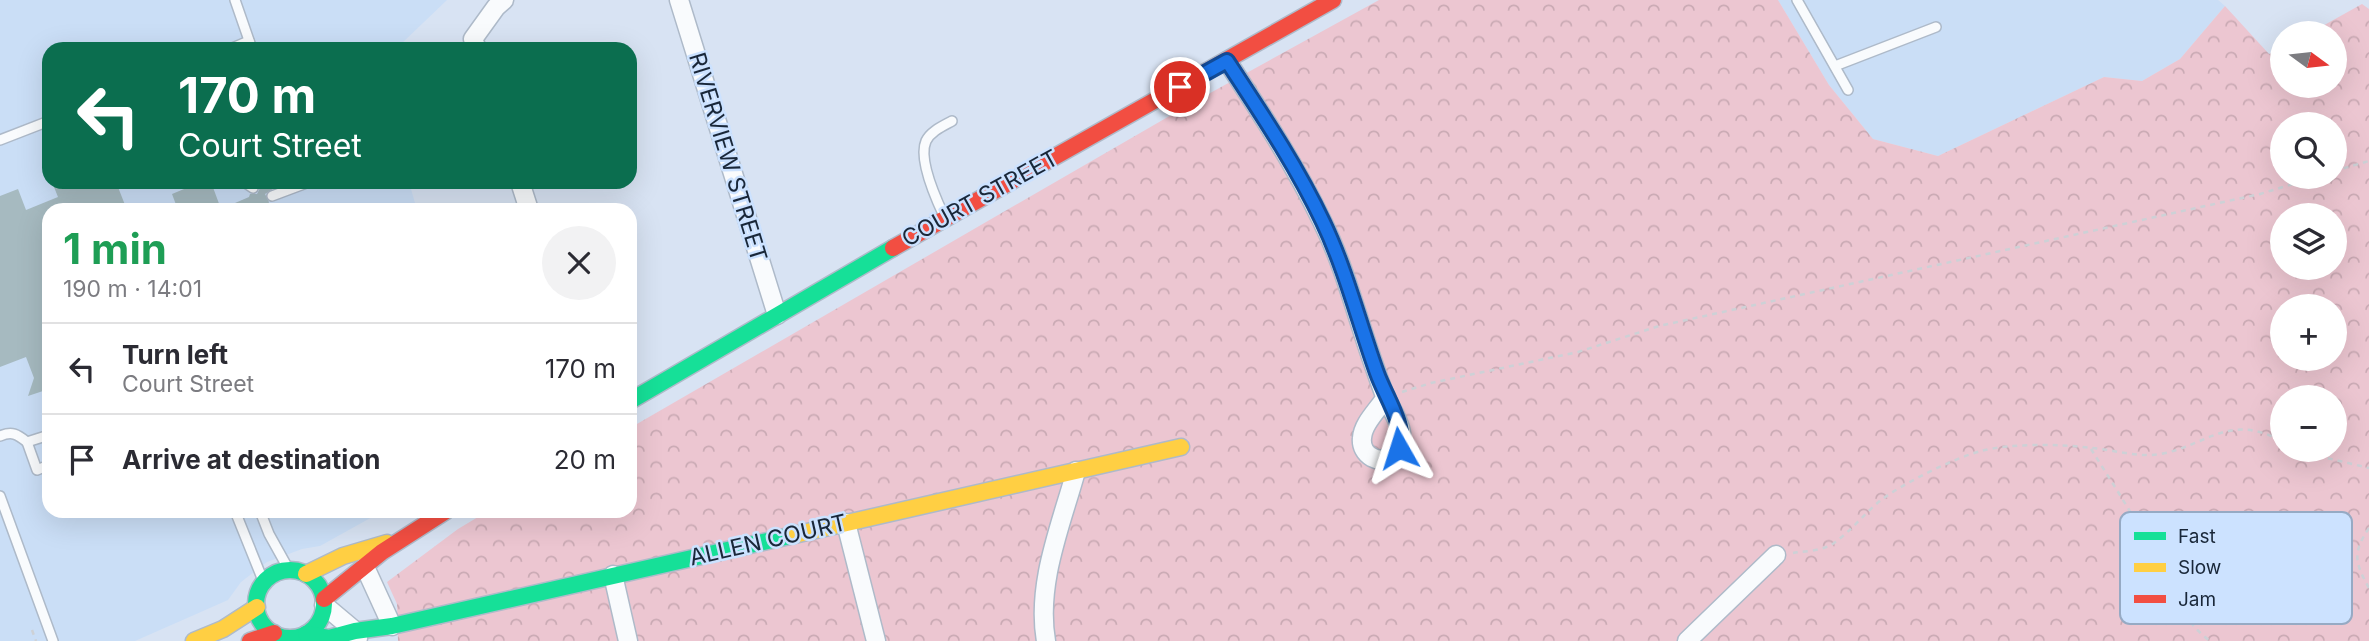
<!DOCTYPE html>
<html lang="en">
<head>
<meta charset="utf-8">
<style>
	body { margin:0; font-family:Inter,sans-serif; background:#f2f2f3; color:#2b2b33; height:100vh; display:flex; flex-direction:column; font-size:26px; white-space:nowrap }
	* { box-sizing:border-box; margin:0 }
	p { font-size:23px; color:#7c7c81 }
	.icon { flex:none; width:38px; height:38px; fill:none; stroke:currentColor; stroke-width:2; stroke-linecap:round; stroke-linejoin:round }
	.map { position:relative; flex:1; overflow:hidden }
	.panel { position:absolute; left:42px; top:203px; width:595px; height:315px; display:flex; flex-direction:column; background:#fff; border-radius:21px; box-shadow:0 7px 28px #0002 }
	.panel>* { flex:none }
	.top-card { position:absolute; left:42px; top:42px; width:595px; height:147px; border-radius:21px; box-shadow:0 7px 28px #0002; background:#0b6e4f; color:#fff; overflow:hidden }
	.needle { width:46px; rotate:105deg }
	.buttons { position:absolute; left:2270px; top:21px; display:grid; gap:14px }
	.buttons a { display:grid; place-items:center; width:77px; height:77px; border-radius:50%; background:#fff; box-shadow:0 7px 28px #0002; font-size:35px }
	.pin { position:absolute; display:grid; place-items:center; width:60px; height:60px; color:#fff; margin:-30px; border:4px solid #fff; border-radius:50%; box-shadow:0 2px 7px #0007 }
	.me { position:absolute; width:77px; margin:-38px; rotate:354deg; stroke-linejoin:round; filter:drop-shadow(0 0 5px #0008) }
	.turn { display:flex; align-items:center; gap:24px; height:147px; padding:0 21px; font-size:32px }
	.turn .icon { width:91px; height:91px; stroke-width:2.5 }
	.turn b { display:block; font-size:49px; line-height:60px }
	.round { display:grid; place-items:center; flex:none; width:74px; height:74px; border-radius:37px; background:#f2f2f3 }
	.headline { display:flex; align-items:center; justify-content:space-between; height:119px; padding:0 21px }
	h1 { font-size:42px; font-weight:700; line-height:52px; color:#1e9e55 }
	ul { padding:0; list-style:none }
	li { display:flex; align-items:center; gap:21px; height:91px; padding:0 21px; border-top:2px solid #e1e1e2 }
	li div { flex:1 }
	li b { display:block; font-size:26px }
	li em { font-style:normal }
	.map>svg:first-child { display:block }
	.built { fill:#cadef6 }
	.forest { fill:url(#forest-crowns); fill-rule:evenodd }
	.building { fill:#a6bac0 }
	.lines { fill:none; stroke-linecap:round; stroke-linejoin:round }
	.lane-casing { stroke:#aebac9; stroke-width:12 }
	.street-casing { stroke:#aebac9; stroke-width:21 }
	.fast-casing { stroke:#aebac9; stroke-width:19 }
	.slow-casing { stroke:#aebac9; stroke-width:19 }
	.jam-casing { stroke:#aebac9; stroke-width:19 }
	.path { stroke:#cdd1d6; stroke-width:2.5; stroke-dasharray:5 5; stroke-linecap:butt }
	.lane { stroke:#f9fbfd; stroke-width:9 }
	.street { stroke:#f9fbfd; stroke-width:18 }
	.fast { stroke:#16e098; stroke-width:16 }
	.slow { stroke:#ffcf43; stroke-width:16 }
	.jam { stroke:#f24e42; stroke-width:16 }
	.route-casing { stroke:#114b97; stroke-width:18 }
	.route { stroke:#1a73e8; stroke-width:12 }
	.labels { text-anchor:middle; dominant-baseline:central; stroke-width:5; stroke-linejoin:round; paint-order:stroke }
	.street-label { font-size:23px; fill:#192739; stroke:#cce2ff }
	.key { fill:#cce2ff; stroke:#96aac4; stroke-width:2 }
	.key-label { font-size:19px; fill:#192739 }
</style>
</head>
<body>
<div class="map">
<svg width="2369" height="641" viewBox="0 0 2369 641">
	<defs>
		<pattern id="forest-crowns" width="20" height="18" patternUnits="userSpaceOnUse" patternTransform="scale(1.75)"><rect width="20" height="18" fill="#ecc6d1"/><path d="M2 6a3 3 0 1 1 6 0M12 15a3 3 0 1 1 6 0" fill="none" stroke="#caaab4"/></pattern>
	</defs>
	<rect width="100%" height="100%" fill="#d8e3f3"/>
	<g class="built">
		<path d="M0,0H447L400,45L398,49H49V182H409L417,210H49V511H383L320,546L302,549L267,562L241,582L228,600L135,641H0Z"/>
		<path d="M1778,0H2218L2225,6L2180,59L2142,81L2104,77L1938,156L1873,139L1829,85Z"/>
	</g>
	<path class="forest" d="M1379,0H1778L1829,85L1873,139L1938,156L2104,77L2142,81L2180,59L2225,6L2269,54L2282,48V86H2334V33H2310L2362,4L2369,9V641H398L397,604L387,582L458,529L488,511H630V428L1192,103ZM2282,124H2334V177H2282ZM2282,215H2334V268H2282ZM2282,306H2334V359H2282ZM2282,397H2334V450H2282Z"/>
	<g class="building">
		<path d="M52,182H116L127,210H49V389L28,396L34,378L26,357L0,367V196L18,189L26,210L58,197Z"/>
		<path d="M201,182H211L221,209L249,197L250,194H257L260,188L257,182H278L276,187L265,194L269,202L266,210H178L172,194Z"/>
	</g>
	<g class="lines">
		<g class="lane-casing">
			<g id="lane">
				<path d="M235,0L252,49"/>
				<path d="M1797,0L1848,90"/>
				<path d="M230,49L249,41"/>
				<path d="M1835,66L1936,27"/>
				<path d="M0,140L49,121"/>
				<path d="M244,182L253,188"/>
				<path d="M272,196L304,184"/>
				<path d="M944,216C936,199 918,159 926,141C931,131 943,126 952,121"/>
				<path d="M0,436C12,431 17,434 27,442L49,435"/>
				<path d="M27,442L37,470L49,465"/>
				<path d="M0,496L53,641"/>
				<path d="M235,511L264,583"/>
				<path d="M260,511L269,534L289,570"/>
			</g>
		</g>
		<g class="street-casing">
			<g id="street">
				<path d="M679,0L777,315"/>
				<path d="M477,49L473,39L496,7L504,0"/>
				<path d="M1227,61C1261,113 1295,165 1322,221C1346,269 1358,322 1376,371C1379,380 1382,388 1385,396C1393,414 1412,436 1393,454C1380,467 1360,455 1362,438C1363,423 1378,410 1386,397"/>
				<path d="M520,182L529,210"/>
				<path d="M846,523L876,641"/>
				<path d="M365,567L392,626"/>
				<path d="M613,575L628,641"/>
				<path d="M324,605L355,631L358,638"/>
				<path d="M1046,641C1036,584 1061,525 1076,471"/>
				<path d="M1687,641L1776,555"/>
			</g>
		</g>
		<g class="fast-casing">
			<g id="fast">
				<path d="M630,401L893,248"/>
				<circle cx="290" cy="604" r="34"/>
				<path d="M306,634L329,638L355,631L392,626L794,535"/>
			</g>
		</g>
		<g class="slow-casing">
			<g id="slow">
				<path d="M794,535L1181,447"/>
				<path d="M306,574L343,556L387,543"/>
				<path d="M194,641L223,629L257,607"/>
			</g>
		</g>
		<g class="jam-casing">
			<g id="jam">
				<path d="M893,248L1333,0"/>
				<path d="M324,599L382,552L446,511"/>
				<path d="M250,641L274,633"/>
			</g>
		</g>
		<g class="path">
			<path d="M2334,171L2369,161"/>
			<path d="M1402,392L1431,383L1578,352L1659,326L2260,194L2316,177"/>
			<path d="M2091,449C2113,484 2136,519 2155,556C2172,587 2179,618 2210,641"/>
			<path d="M2299,450L2306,453L2369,468"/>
			<path d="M2369,528C2352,553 2355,563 2369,588"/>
			<path d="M1793,553C1806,551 1822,551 1834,543C1851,531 1865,513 1881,500C1904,483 1954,458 1981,451C2011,443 2061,444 2092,448C2115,450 2138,458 2161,454C2210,444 2228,413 2282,441"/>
			<path d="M32,630L36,641"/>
		</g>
		<use href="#lane" class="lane"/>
		<use href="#street" class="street"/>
		<use href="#fast" class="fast"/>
		<use href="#slow" class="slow"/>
		<use href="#jam" class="jam"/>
	</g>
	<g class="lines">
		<g class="route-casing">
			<path id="route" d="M1180,87L1227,61C1261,113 1296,165 1323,222C1346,270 1359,323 1377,373C1385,396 1406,425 1399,448"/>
		</g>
		<use href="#route" class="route"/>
	</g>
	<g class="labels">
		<g class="street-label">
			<text transform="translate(728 157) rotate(73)">RIVERVIEW STREET</text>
			<text transform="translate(980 198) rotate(-29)">COURT STREET</text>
			<text transform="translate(768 540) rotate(-13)">ALLEN COURT</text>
		</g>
	</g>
	<rect x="2120" y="512" width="232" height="112" rx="10" class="key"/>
	<rect x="2134" y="532" width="32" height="8" fill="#16e098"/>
	<rect x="2134" y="563" width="32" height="9" fill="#ffcf43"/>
	<rect x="2134" y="595" width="32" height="8" fill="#f24e42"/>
	<g class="key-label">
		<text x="2178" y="543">Fast</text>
		<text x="2178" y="574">Slow</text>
		<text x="2178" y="606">Jam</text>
	</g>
</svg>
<div class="buttons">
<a><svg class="needle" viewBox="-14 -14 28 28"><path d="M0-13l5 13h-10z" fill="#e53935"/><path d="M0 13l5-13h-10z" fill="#7c7c81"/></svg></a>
<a><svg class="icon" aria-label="search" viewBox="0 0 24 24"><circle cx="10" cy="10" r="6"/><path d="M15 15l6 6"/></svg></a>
<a><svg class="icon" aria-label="layers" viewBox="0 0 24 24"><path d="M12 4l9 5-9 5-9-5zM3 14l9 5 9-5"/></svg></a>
<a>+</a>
<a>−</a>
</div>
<div class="pin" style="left:1180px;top:87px;background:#d93025"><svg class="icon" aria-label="arrive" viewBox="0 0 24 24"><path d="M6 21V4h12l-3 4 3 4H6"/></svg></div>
<svg class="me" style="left:1399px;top:448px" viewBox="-20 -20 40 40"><path d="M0-17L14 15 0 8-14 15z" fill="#1a73e8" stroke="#fff" stroke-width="4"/></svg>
<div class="top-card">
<div class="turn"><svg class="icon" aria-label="left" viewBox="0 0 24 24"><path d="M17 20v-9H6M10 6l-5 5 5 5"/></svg><div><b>170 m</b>Court Street</div></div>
</div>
<section class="panel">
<div class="headline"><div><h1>1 min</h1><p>190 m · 14:01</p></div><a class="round"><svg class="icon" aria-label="close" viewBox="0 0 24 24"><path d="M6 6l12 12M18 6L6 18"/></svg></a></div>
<ul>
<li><svg class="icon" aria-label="left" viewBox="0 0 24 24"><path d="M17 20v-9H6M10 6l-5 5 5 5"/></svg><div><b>Turn left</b><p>Court Street</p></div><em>170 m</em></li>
<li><svg class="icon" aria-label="arrive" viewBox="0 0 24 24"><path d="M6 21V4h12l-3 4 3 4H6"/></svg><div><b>Arrive at destination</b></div><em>20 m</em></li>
</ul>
</section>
</div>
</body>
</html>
